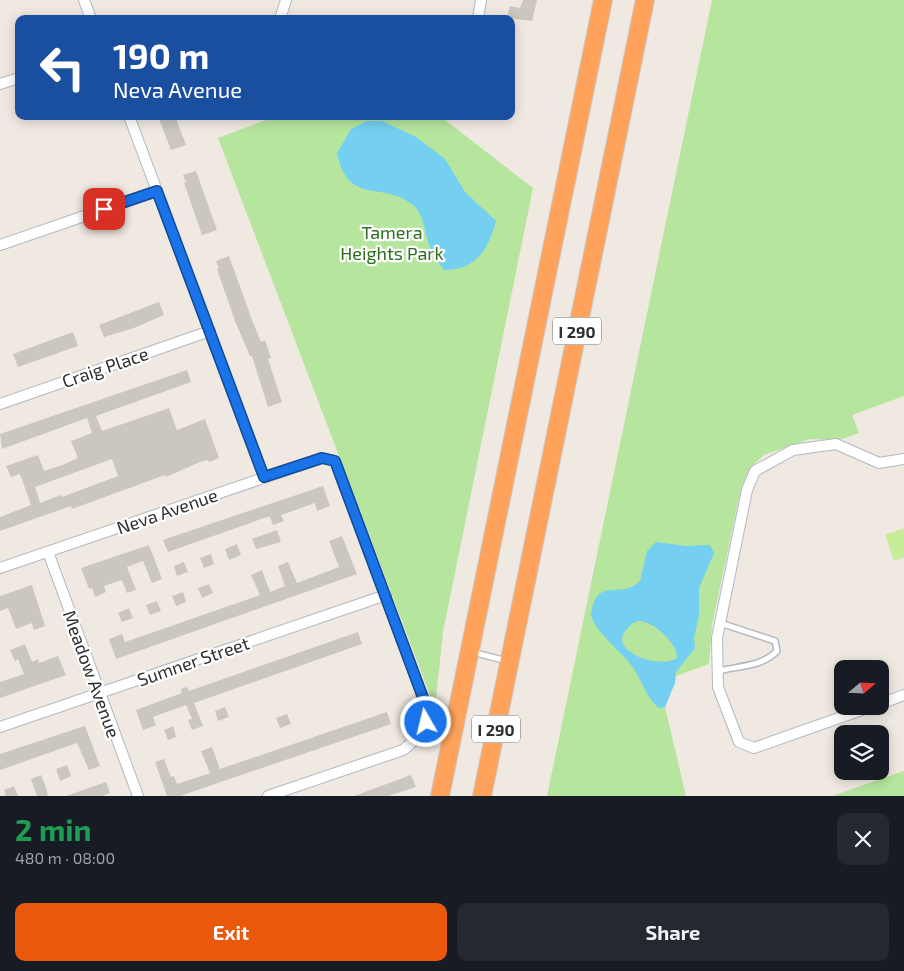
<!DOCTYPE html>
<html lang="en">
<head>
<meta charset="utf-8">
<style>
	body { margin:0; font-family:"Exo 2",sans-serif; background:#242831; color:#f1f3f6; height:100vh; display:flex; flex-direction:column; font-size:19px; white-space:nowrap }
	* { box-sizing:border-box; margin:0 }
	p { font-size:16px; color:#9ea1a6 }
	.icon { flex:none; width:28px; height:28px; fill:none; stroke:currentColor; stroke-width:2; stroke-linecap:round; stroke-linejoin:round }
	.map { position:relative; height:796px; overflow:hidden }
	.panel { display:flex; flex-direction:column; background:#171b24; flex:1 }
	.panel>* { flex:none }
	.top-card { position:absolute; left:15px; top:15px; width:500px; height:105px; border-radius:10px; box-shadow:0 2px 12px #0003; background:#1a4fa0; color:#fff; overflow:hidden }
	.needle { width:32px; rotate:71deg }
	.buttons { position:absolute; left:834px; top:660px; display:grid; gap:10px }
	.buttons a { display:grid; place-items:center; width:55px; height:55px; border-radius:10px; background:#171b24; box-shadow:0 2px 12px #0003; font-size:25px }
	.pin { position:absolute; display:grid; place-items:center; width:42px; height:42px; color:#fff; margin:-21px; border-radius:10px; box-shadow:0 2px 8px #0006 }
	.me { position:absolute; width:55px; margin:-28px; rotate:352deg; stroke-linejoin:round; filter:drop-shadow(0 0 4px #0008) }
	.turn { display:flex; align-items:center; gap:18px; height:105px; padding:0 15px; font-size:22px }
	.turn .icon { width:65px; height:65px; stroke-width:2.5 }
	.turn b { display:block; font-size:35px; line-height:42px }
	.round { display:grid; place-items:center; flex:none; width:52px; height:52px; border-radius:10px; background:#242831 }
	.headline { display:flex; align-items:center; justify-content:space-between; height:85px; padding:0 15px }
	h1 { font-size:30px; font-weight:700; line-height:38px; color:#1e9e55 }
	.cta { display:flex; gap:10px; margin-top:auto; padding:10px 15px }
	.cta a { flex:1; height:58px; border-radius:10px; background:#ea580c; color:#fff; font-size:20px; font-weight:700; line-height:58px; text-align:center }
	.cta a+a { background:#242831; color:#f1f3f6 }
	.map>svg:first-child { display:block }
	.green { fill:#b6e59e }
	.pitch { fill:#c9ec9a }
	.water { fill:#75cff0; fill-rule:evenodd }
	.building { fill:#cbc7bf; fill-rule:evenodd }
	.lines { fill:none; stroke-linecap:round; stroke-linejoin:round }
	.lane-casing { stroke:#b4b7c1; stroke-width:8 }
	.street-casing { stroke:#b4b7c1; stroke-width:12 }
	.highway-casing { stroke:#c9c9c9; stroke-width:20 }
	.lane { stroke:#fff; stroke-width:5 }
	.street { stroke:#fff; stroke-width:10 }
	.highway { stroke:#ffa35c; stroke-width:18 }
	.route-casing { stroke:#114b97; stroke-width:12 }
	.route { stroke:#1a73e8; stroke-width:9 }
	.labels { text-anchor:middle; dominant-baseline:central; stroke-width:4.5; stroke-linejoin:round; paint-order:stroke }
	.shield { fill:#fff; stroke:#6d6d6d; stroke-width:1 }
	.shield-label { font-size:16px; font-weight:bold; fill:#2e2e2e }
	.park-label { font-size:18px; fill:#2c6e1b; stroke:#fff }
	.street-label { font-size:18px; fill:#2e2e2e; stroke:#fff }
</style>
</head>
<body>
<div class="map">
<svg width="904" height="796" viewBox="0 0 904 796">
	<rect width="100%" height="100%" fill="#efe9e1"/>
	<g class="green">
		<path d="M712,0H904V396L852,415L859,433L839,440L810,439L764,455L750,468L741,488L712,625L709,664L676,676L665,707L686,796H547Z"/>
		<path d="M277,116H440L533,188L443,632L435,708L218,138Z"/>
		<path d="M904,771V796H832Z"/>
	</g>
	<path class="pitch" d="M904,528V557L894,561L885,535Z"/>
	<g class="water">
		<path d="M367,121H382L416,137L445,159L465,192L496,221C488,250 476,270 444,270C439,263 433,255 430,247C424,233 425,215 413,205C383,180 348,207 337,153L351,129Z"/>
		<path d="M656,542L686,546L710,545L714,553L699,588V615L694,638L695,648L676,672L675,683L665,707L659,708C647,699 642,681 634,669C624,653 595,633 591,615C597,574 620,601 640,581L647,551ZM639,621C653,621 678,643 677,658C660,670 607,651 626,630C630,626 632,622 639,621Z"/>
	</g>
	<g class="building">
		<path d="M523,0H537L532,21L507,18L510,6L520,8Z"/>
		<path d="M160,116H175L186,145L171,150L159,119Z"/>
		<path d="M196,171L217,230L202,235L184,183H186L183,175Z"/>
		<path d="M229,256L252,320L261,342L265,340L271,358L268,359L282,402L268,407L252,356H250L235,321L217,269L219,268L216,261Z"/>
		<path d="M159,302L164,315L134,328L104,337L99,325Z"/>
		<path d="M73,332L78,346L18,367L13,354Z"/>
		<path d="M187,370L191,382L96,416L102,431L169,408L177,430L205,419L219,458L209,462L208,460L200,462L166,477L165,475L72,509L71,506L0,531V517L31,505L20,474L11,477L6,466L38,455L44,471L65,464L78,458L71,441L92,433L87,418L2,449L0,434ZM112,459L118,476L62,497L61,495L40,503L35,487Z"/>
		<path d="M323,486L330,506L317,511L315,503L281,515L284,521L273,525L270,517H267L168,552L163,540Z"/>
		<path d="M277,530L281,542L256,549L252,539Z"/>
		<path d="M342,536L357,574L116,659L109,639L122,634L125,642L260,595L251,575L262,570L270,592L285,586L278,566L288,562L297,583L339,567L329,541Z"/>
		<path d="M237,544L241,555L229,560L225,549Z"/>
		<path d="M149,545L162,579L152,583L143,561L127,567L136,590L127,593L122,580L104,586L106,592L95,597L92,588L89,589L81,568Z"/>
		<path d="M211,554L214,564L204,568L200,558Z"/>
		<path d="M184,562L188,572L177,576L174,566Z"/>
		<path d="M209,584L213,593L202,598L198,588Z"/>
		<path d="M32,585L45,626L34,630L32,623L16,629L8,608L0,611V596Z"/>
		<path d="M183,592L186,602L176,606L172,596Z"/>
		<path d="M157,601L161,611L150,615L146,605Z"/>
		<path d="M129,608L133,618L122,622L118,613Z"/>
		<path d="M358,632L362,644L194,703L203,726L192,730L188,720L192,719L186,705L153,717L156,725L143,730L136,710L182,693L181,689L187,687L189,691Z"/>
		<path d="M25,644L32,662L38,659L39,663L58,656L66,675L0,698V682L24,674L18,659L15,661L10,650Z"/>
		<path d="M225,707L229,717L218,721L215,711Z"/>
		<path d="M387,712L391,724L180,796H167L155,762L164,759L171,777L174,776L177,784L210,773L201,751L212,747L220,769Z"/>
		<path d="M287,714L291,724L280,728L276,718Z"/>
		<path d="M85,726L100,766L89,770L77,743L0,770V754Z"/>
		<path d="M173,726L176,737L168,740L164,730Z"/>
		<path d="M67,765L71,776L60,781L56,769Z"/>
		<path d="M41,775L46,787L48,796H37L31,779Z"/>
		<path d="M411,775L416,787L388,796H354Z"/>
		<path d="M106,782L110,793L102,796H66Z"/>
		<path d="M14,786L18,796H6L4,790Z"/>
	</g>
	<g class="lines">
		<g class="lane-casing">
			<g id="lane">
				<path d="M472,652L507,661"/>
				<path d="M718,671C738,666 762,667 777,651L775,641L720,623"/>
			</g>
		</g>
		<g class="street-casing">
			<g id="street">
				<path d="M84,0L91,19"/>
				<path d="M280,19L286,0"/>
				<path d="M478,19L481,0"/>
				<path d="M0,84L19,78"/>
				<path d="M129,116L264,477"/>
				<path d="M0,245L157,191"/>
				<path d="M0,404L210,331"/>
				<path d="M48,552L138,796"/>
				<path d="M0,568L322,458L335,461L425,703C427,729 423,734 403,750L268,796"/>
				<path d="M880,704L904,695"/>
				<path d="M873,706L754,748L739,742L718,687L717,638L747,490L755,471L793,450L836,444L879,463L904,459"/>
				<path d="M0,727L386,595"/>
			</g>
		</g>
		<g class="highway-casing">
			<g id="highway">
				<path d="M440,796L603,0"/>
				<path d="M482,796L645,0"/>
			</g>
		</g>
		<use href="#lane" class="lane"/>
		<use href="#street" class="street"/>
		<use href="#highway" class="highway"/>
	</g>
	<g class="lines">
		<g class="route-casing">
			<path id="route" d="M104,209L157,191L264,477L322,458L335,461L425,703L426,722"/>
		</g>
		<use href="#route" class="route"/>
	</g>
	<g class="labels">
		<g class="shield">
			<rect x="553" y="317.5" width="48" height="27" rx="4"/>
			<rect x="472" y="715.5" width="48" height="27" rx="4"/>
		</g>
		<g class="shield-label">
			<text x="577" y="331">I 290</text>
			<text x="496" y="729">I 290</text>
		</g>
		<g class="park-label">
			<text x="392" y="232">Tamera<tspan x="392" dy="21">Heights Park</tspan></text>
		</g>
		<g class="street-label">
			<text transform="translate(105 367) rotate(-19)">Craig Place</text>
			<text transform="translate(167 511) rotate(-19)">Neva Avenue</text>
			<text transform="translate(193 661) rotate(-19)">Sumner Street</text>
			<text transform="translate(92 674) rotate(70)">Meadow Avenue</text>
		</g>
	</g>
</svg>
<div class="buttons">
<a><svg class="needle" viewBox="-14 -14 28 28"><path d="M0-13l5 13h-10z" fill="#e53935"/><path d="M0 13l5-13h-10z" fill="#9ea1a6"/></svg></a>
<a><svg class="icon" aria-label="layers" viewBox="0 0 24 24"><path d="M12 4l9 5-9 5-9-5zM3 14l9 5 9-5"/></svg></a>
</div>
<div class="pin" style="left:104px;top:209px;background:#d93025"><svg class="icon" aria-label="arrive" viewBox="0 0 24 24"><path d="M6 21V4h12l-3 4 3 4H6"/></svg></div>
<svg class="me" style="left:426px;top:722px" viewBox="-20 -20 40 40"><circle r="17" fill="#1a73e8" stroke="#fff" stroke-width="3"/><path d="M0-11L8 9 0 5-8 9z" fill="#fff"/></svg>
<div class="top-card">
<div class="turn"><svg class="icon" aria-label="left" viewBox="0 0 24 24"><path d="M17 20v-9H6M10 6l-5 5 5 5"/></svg><div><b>190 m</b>Neva Avenue</div></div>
</div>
</div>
<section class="panel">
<div class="headline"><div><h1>2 min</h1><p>480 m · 08:00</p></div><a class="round"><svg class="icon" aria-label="close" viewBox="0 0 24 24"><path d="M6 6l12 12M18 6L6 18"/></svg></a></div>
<div class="cta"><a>Exit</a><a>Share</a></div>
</section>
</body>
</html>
